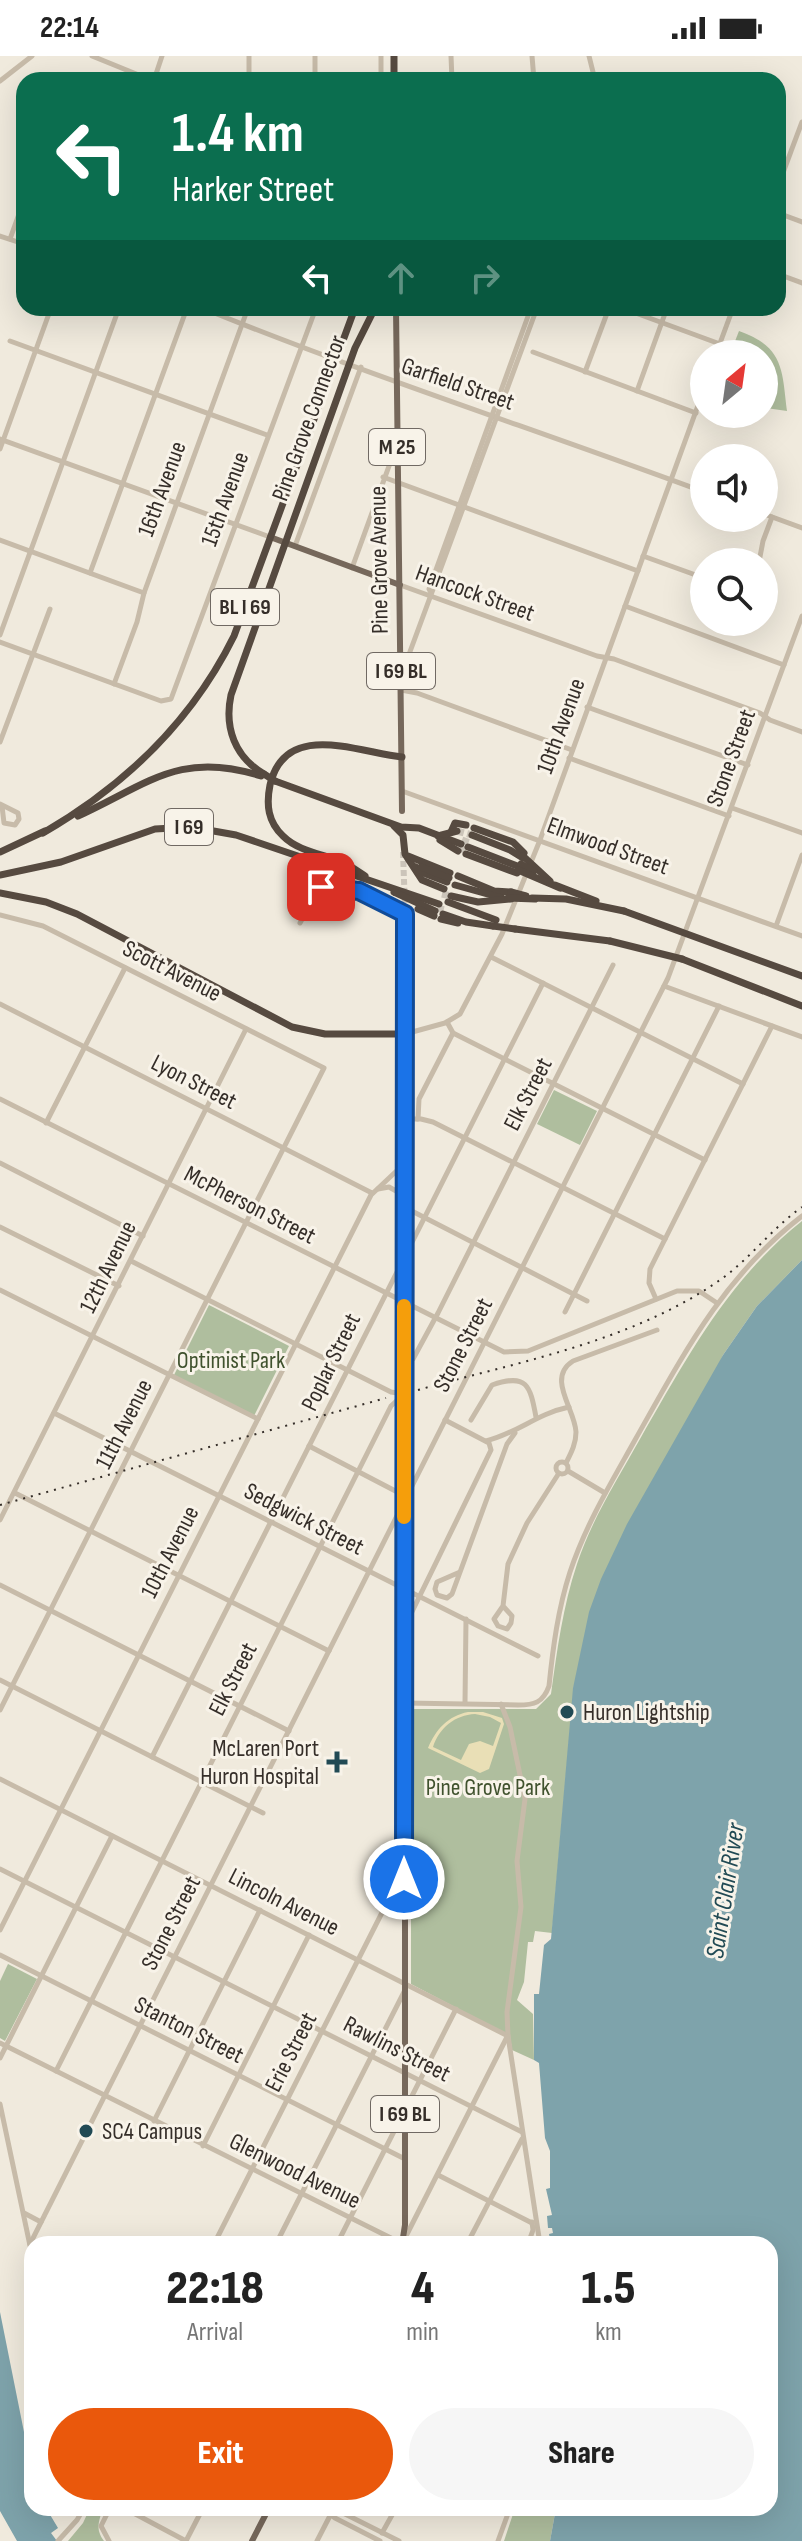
<!DOCTYPE html>
<html lang="en">
<head>
<meta charset="utf-8">
<style>
	body { margin:0; font-family:"Sofia Sans Condensed",sans-serif; background:#f6f6f6; color:#222; height:100vh; display:flex; flex-direction:column; font-size:30px; white-space:nowrap }
	* { box-sizing:border-box; margin:0 }
	p { font-size:26px; color:#767676 }
	.icon { flex:none; width:44px; height:44px; fill:none; stroke:currentColor; stroke-width:2; stroke-linecap:round; stroke-linejoin:round }
	.map { position:relative; flex:1; overflow:hidden }
	.panel { position:absolute; left:24px; top:2180px; width:754px; height:280px; display:flex; flex-direction:column; background:#fff; border-radius:24px; box-shadow:0 8px 32px #0002 }
	.panel>* { flex:none }
	.hud { position:absolute; left:16px; top:16px; width:770px; height:244px; border-radius:24px; box-shadow:0 8px 32px #0002; background:#0b6e4f; color:#fff; overflow:hidden }
	.needle { width:52px; rotate:29deg }
	.fabs { position:absolute; left:690px; top:284px; display:grid; gap:16px }
	.fabs a { display:grid; place-items:center; width:88px; height:88px; border-radius:50%; background:#fff; box-shadow:0 8px 32px #0002; font-size:40px }
	.pin { position:absolute; display:grid; place-items:center; width:68px; height:68px; color:#fff; margin:-34px; border-radius:16px; box-shadow:0 4px 12px #0006 }
	.me { position:absolute; width:88px; margin:-44px; rotate:0deg; stroke-linejoin:round; filter:drop-shadow(0 0 6px #0008) }
	.turn { display:flex; align-items:center; gap:28px; height:168px; padding:0 24px; font-size:36px }
	.turn .icon { width:104px; height:104px; stroke-width:2.5 }
	.turn b { display:block; font-size:56px; line-height:68px }
	.lanes { display:flex; align-items:center; height:76px; padding:0 24px; background:#0003; justify-content:center; gap:40px; direction:ltr }
	.lanes .off { opacity:.35 }
	.eta { display:flex; justify-content:space-evenly; align-items:center; height:136px; text-align:center }
	.eta b { font-size:48px; font-weight:800; line-height:56px }
	.cta { display:flex; gap:16px; margin-top:auto; padding:16px 24px }
	.cta a { flex:1; height:92px; border-radius:48px; background:#ea580c; color:#fff; font-size:32px; font-weight:800; line-height:92px; text-align:center }
	.cta a+a { background:#f6f6f6; color:#222 }
	.status { display:flex; justify-content:space-between; align-items:center; height:56px; padding:0 40px; background:#fff; direction:ltr }
	.status svg { height:22px; fill:currentColor }
	.map>svg:first-child { display:block }
	.green { fill:#afbe9e }
	.sand { fill:#e9dfb6; fill-rule:evenodd }
	.water { fill:#7ea3ab }
	.lines { fill:none; stroke-linecap:round; stroke-linejoin:round }
	.major-tunnel { stroke:#cbc4b9; stroke-width:6; stroke-dasharray:6 3; stroke-linecap:butt }
	.highway-tunnel { stroke:#cbc4b9; stroke-width:7; stroke-dasharray:7 3.5; stroke-linecap:butt }
	.minor { stroke:#c7bba9; stroke-width:5 }
	.major { stroke:#76685b; stroke-width:6 }
	.highway { stroke:#564a40; stroke-width:7 }
	.rail { stroke:#352e29; stroke-width:2; stroke-dasharray:2 6; stroke-linecap:butt }
	.highway-bridge { stroke:#564a40; stroke-width:7 }
	.route-casing { stroke:#114b97; stroke-width:20 }
	.route { stroke:#1a73e8; stroke-width:14 }
	.slow { stroke:#f59e0b; stroke-width:14 }
	.poi-dot { fill:#214a54; stroke:#f8f3e9; stroke-width:3 }
	.labels { text-anchor:middle; dominant-baseline:central; stroke-width:6; stroke-linejoin:round; paint-order:stroke }
	.shield { fill:#f8f3e9; stroke:#706963; stroke-width:2 }
	.shield-label { font-size:22px; font-weight:bold; fill:#352e29 }
	.street-label { font-size:24px; fill:#352e29; stroke:#f8f3e9 }
	.park-label { font-size:24px; fill:#40522e; stroke:#f8f3e9 }
	.poi-label { font-size:24px; fill:#352e29; stroke:#f8f3e9; text-anchor:start }
	.water-label { font-size:26px; font-style:italic; fill:#214a54; stroke:#f8f3e9 }
</style>
</head>
<body>
<div class="status"><b>22:14</b><svg viewBox="0 0 49 12"><path d="M0 12V9h3v3zM5 12V6h3v6zM10 12V3h3v9zM15 12V0h3v12zM26 1h20v11H26zM47 4h2v5h-2z"/></svg></div>
<div class="map">
<svg width="802" height="2485" viewBox="0 0 802 2485">
	<rect width="100%" height="100%" fill="#f0eadd"/>
	<g class="green">
		<path d="M739,275C784,291 782,314 787,355L766,352L764,354V298H730Z"/>
		<path d="M554,1034L597,1055L580,1089L537,1068Z"/>
		<path d="M802,1165V1204L757,1250L723,1299L574,1629L552,1877L535,1875L533,1886H528L524,1926L517,1944L533,1958L534,2004L512,1994L510,1980L411,1928V1653H536L551,1638C557,1594 563,1550 577,1508C592,1463 617,1424 640,1383C686,1303 728,1224 802,1165Z"/>
		<path d="M209,1249L289,1290L254,1360L174,1319Z"/>
		<path d="M8,1908L37,1923L5,1985L0,1982V1925Z"/>
		<path d="M90,2452H103C99,2465 95,2473 104,2485H68L83,2467Z"/>
		<path d="M515,2452H556L550,2485H504Z"/>
	</g>
	<path class="sand" d="M468,1656H483L502,1662L504,1668L489,1713L480,1717L428,1692C436,1673 448,1660 468,1656ZM475,1658L490,1661L501,1667L493,1690L480,1685L469,1688L461,1704L433,1691C439,1672 455,1659 475,1658Z"/>
	<g class="water">
		<path d="M802,1204V2485H550L556,2452H770V2188H551L549,2178L553,2177L552,2172H548L547,2160L552,2159L546,2133L550,2132V2095L545,2082L539,2007L534,2004V1938H539L544,1889L551,1883L573,1632L589,1556L601,1523L627,1468L723,1299L757,1250Z"/>
		<path d="M0,2256L32,2416V2452H46L58,2472L51,2477L57,2485H17L0,2455Z"/>
	</g>
	<g class="lines">
		<path class="major-tunnel" d="M403,796L405,852"/>
		<g class="highway-tunnel">
			<path d="M457,775L472,779"/>
			<path d="M462,784L470,787"/>
			<path d="M459,792L467,795"/>
			<path d="M442,838L451,840"/>
			<path d="M437,852L445,854"/>
		</g>
		<g class="minor">
			<path d="M92,0L151,24"/>
			<path d="M249,0V24"/>
			<path d="M315,0V24"/>
			<path d="M381,0V24"/>
			<path d="M451,0L452,24"/>
			<path d="M532,0L534,24"/>
			<path d="M589,0L595,24"/>
			<path d="M394,22L534,19"/>
			<path d="M154,24L162,0"/>
			<path d="M0,25L32,0"/>
			<path d="M778,130L802,66"/>
			<path d="M778,157L802,166"/>
			<path d="M0,180L24,188"/>
			<path d="M10,183L24,144"/>
			<path d="M778,218L802,227"/>
			<path d="M202,252C367,319 537,374 704,436"/>
			<path d="M622,252L720,288"/>
			<path d="M10,285L267,379"/>
			<path d="M533,296L696,357"/>
			<path d="M716,298L733,252"/>
			<path d="M585,316L609,252"/>
			<path d="M637,335L667,252"/>
			<path d="M0,383L270,481"/>
			<path d="M0,393L51,252"/>
			<path d="M383,421L638,515"/>
			<path d="M764,458L802,472"/>
			<path d="M0,484L144,537"/>
			<path d="M295,490L361,311"/>
			<path d="M643,500L704,522"/>
			<path d="M759,506L763,485L772,461"/>
			<path d="M352,512L397,388"/>
			<path d="M90,517L187,252"/>
			<path d="M400,529L597,600L614,603L760,657L770,664L802,676"/>
			<path d="M431,537L429,533L531,252"/>
			<path d="M625,550L784,609"/>
			<path d="M0,579L119,252"/>
			<path d="M0,586L161,645L171,643L316,252"/>
			<path d="M401,620L537,252"/>
			<path d="M114,628L137,566L144,537L248,252"/>
			<path d="M401,634L417,637L572,694"/>
			<path d="M587,651L748,709"/>
			<path d="M0,686L50,553"/>
			<path d="M569,702L729,760"/>
			<path d="M402,735L802,880"/>
			<path d="M0,748L18,757L19,763L15,769L4,767L2,750"/>
			<path d="M732,752L802,777"/>
			<path d="M0,859L43,870L324,1012L0,1654"/>
			<path d="M300,867L316,837L323,830L359,835L405,858"/>
			<path d="M776,870L802,799"/>
			<path d="M491,901L743,1028"/>
			<path d="M664,930L802,981"/>
			<path d="M0,948L372,1137"/>
			<path d="M447,966L453,977L705,1104"/>
			<path d="M405,978L445,967L460,958L502,878L540,784L704,333"/>
			<path d="M0,1043L504,1296L528,1295L677,1235H699L717,1247"/>
			<path d="M404,1063H421L433,1066L665,1183"/>
			<path d="M418,1063L419,1043L453,977"/>
			<path d="M46,1067L125,912"/>
			<path d="M0,1107L143,1180"/>
			<path d="M378,1133L389,1131L405,1140"/>
			<path d="M406,1152L587,1245"/>
			<path d="M0,1171L119,1230"/>
			<path d="M131,1205L391,1336L404,1338"/>
			<path d="M0,1234L258,1363"/>
			<path d="M656,1243L649,1227L650,1213L772,970"/>
			<path d="M565,1256L719,950"/>
			<path d="M405,1306L413,1303L438,1257L613,909"/>
			<path d="M54,1357L538,1600"/>
			<path d="M471,1364L492,1329C527,1317 530,1329 536,1361"/>
			<path d="M486,1385C518,1377 536,1358 569,1351"/>
			<path d="M309,1390L405,1440"/>
			<circle cx="562" cy="1412" r="6"/>
			<path d="M566,1407C571,1397 576,1388 576,1376C575,1353 546,1322 573,1305L657,1274"/>
			<path d="M568,1415L605,1437"/>
			<path d="M15,1437L329,1595"/>
			<path d="M0,1464L246,973"/>
			<path d="M460,1516L437,1526L435,1533L437,1539L447,1542L452,1538L507,1388L515,1377"/>
			<path d="M0,1529L289,1675"/>
			<path d="M503,1550L512,1560L511,1567L507,1573L498,1570L494,1563L503,1550L508,1508L527,1467L559,1417"/>
			<path d="M407,1566L491,1394L489,1387L445,1364"/>
			<path d="M0,1624L263,1757"/>
			<path d="M405,1647L518,1649C534,1649 543,1647 549,1630C553,1591 558,1553 570,1516C586,1468 611,1427 635,1384C683,1299 723,1221 802,1160"/>
			<path d="M465,1647L466,1563"/>
			<path d="M501,1648L510,1671L525,1743L517,1805L521,1851L507,1956L508,1980L540,2188"/>
			<path d="M152,1701L543,927"/>
			<path d="M0,1723L508,1980"/>
			<path d="M0,1813L522,2076"/>
			<path d="M0,1874L371,1139L405,1107"/>
			<path d="M0,1899L405,2103"/>
			<path d="M0,1987L403,2188"/>
			<path d="M0,2002L112,1780"/>
			<path d="M56,2015L391,1350L404,1338"/>
			<path d="M0,2048L32,2199"/>
			<path d="M154,2065L260,1854"/>
			<path d="M203,2090L309,1879"/>
			<path d="M438,2119L532,2167"/>
			<path d="M24,2157L41,2166"/>
			<path d="M403,2186L507,1981"/>
			<path d="M30,2188L668,922L802,560"/>
			<path d="M214,2188L395,1831L404,1823"/>
			<path d="M276,2188L404,1936"/>
			<path d="M337,2188L456,1953"/>
			<path d="M467,2188L522,2083"/>
			<path d="M528,2188L533,2174L532,2166"/>
			<path d="M124,2452L186,2485L203,2452"/>
			<path d="M322,2452L335,2462L380,2485"/>
			<path d="M332,2457L339,2455L399,2485"/>
			<path d="M382,2477L396,2452"/>
			<path d="M58,2485L77,2464L84,2452"/>
			<path d="M109,2485L101,2470L110,2452"/>
			<path d="M317,2485L334,2452"/>
			<path d="M498,2485L510,2452"/>
		</g>
		<g class="major">
			<path d="M396,252L402,755"/>
			<path d="M270,481L400,529"/>
			<path d="M402,2188L405,2169V852"/>
			<path d="M252,2485L269,2452"/>
		</g>
		<g class="highway">
			<path d="M394,0V24"/>
			<path d="M264,718C235,701 224,672 231,639L355,292L375,252"/>
			<path d="M275,725L401,771L419,772L461,788"/>
			<path d="M78,760C148,728 180,694 261,720"/>
			<path d="M394,770L403,779L405,798L422,824L444,833"/>
			<path d="M474,772L513,786L524,797"/>
			<path d="M451,776L455,767L466,769"/>
			<path d="M43,777C124,730 192,665 234,580L355,252"/>
			<path d="M472,779L510,794L523,802"/>
			<path d="M438,780L457,775"/>
			<path d="M440,784L458,795"/>
			<path d="M468,791L520,811"/>
			<path d="M0,796L45,775"/>
			<path d="M466,798L517,817"/>
			<path d="M408,800L450,817"/>
			<path d="M416,811L426,818L447,826"/>
			<path d="M421,811L449,822"/>
			<path d="M0,819L61,806L155,773L191,771L236,779L439,848"/>
			<path d="M365,820C359,816 352,811 345,807C324,798 299,796 283,780C268,766 266,749 270,729C285,664 357,696 402,701"/>
			<path d="M458,820L494,835L511,836"/>
			<path d="M455,829L502,842"/>
			<path d="M555,829L596,845"/>
			<path d="M394,836L435,855"/>
			<path d="M0,837L46,846L77,858L292,971L325,978H405"/>
			<path d="M451,840L478,846L511,843"/>
			<path d="M532,842L566,843L624,855"/>
			<path d="M448,846L496,864"/>
			<path d="M418,853L434,860"/>
			<path d="M443,858L466,866L493,870"/>
			<path d="M441,863L458,867"/>
			<path d="M515,873L610,885"/>
			<path d="M682,903L802,950"/>
		</g>
		<g class="rail">
			<path d="M418,1334C521,1305 631,1286 720,1224C750,1203 772,1172 802,1151"/>
			<path d="M0,1449L386,1342"/>
		</g>
		<g class="highway-bridge">
			<path d="M264,718L275,725"/>
			<path d="M523,800L550,825"/>
			<path d="M521,808L534,815"/>
			<path d="M518,814L560,832"/>
			<path d="M511,836L526,840"/>
			<path d="M508,842L535,843"/>
			<path d="M624,855L802,920"/>
			<path d="M493,870L515,873"/>
			<path d="M610,885L682,903"/>
		</g>
	</g>
	<g class="lines">
		<g class="route-casing">
			<path id="route" d="M321,831L359,835L405,858L404,1823"/>
		</g>
		<use href="#route" class="route"/>
		<path class="slow" d="M404,1250V1461"/>
	</g>
	<g class="poi-dot">
		<circle cx="567" cy="1656" r="8"/>
		<path d="M333 1694h8v8h8v8h-8v8h-8v-8h-8v-8h8z"/>
		<circle cx="86" cy="2075" r="8"/>
	</g>
	<g class="labels">
		<g class="shield">
			<rect x="369" y="373" width="56" height="36" rx="6"/>
			<rect x="211" y="533" width="68" height="36" rx="6"/>
			<rect x="367" y="597" width="68" height="36" rx="6"/>
			<rect x="165" y="753" width="48" height="36" rx="6"/>
			<rect x="371" y="2040" width="68" height="36" rx="6"/>
		</g>
		<g class="shield-label">
			<text x="397" y="391">M 25</text>
			<text x="245" y="551">BL I 69</text>
			<text x="401" y="615">I 69 BL</text>
			<text x="189" y="771">I 69</text>
			<text x="405" y="2058">I 69 BL</text>
		</g>
		<g class="street-label">
			<text transform="translate(458 328) rotate(19)">Garfield Street</text>
			<text transform="translate(309 362) rotate(-70)">Pine Grove Connector</text>
			<text transform="translate(162 433) rotate(-70)">16th Avenue</text>
			<text transform="translate(225 443) rotate(-70)">15th Avenue</text>
			<text transform="translate(379 504) rotate(-91)">Pine Grove Avenue</text>
			<text transform="translate(475 537) rotate(20)">Hancock Street</text>
			<text transform="translate(561 670) rotate(-70)">10th Avenue</text>
			<text transform="translate(731 702) rotate(-70)">Stone Street</text>
			<text transform="translate(608 790) rotate(20)">Elmwood Street</text>
			<text transform="translate(172 915) rotate(27)">Scott Avenue</text>
			<text transform="translate(194 1026) rotate(27)">Lyon Street</text>
			<text transform="translate(528 1038) rotate(-63)">Elk Street</text>
			<text transform="translate(250 1149) rotate(27)">McPherson Street</text>
			<text transform="translate(108 1211) rotate(-64)">12th Avenue</text>
			<text transform="translate(463 1289) rotate(-63)">Stone Street</text>
			<text transform="translate(331 1306) rotate(-64)">Poplar Street</text>
			<text transform="translate(124 1368) rotate(-63)">11th Avenue</text>
			<text transform="translate(304 1463) rotate(27)">Sedgwick Street</text>
			<text transform="translate(170 1496) rotate(-63)">10th Avenue</text>
			<text transform="translate(233 1623) rotate(-63)">Elk Street</text>
			<text transform="translate(284 1846) rotate(27)">Lincoln Avenue</text>
			<text transform="translate(171 1867) rotate(-63)">Stone Street</text>
			<text transform="translate(189 1974) rotate(27)">Stanton Street</text>
			<text transform="translate(397 1993) rotate(27)">Rawlins Street</text>
			<text transform="translate(291 1996) rotate(-63)">Erie Street</text>
			<text transform="translate(295 2115) rotate(26)">Glenwood Avenue</text>
		</g>
		<g class="park-label">
			<text x="231" y="1304">Optimist Park</text>
			<text x="488" y="1731">Pine Grove Park</text>
		</g>
		<g class="poi-label">
			<text x="583" y="1656">Huron Lightship</text>
			<text x="319" y="1692" text-anchor="end">McLaren Port<tspan x="319" dy="28">Huron Hospital</tspan></text>
			<text x="102" y="2075">SC4 Campus</text>
		</g>
		<g class="water-label">
			<text transform="translate(726 1835) rotate(-81)">Saint Clair River</text>
		</g>
	</g>
</svg>
<div class="fabs">
<a><svg class="needle" viewBox="-14 -14 28 28"><path d="M0-13l5 13h-10z" fill="#e53935"/><path d="M0 13l5-13h-10z" fill="#767676"/></svg></a>
<a><svg class="icon" aria-label="sound" viewBox="0 0 24 24"><path d="M4 9h4l5-4v14l-5-4H4zM17 9q2 3 0 6"/></svg></a>
<a><svg class="icon" aria-label="search" viewBox="0 0 24 24"><circle cx="10" cy="10" r="6"/><path d="M15 15l6 6"/></svg></a>
</div>
<div class="pin" style="left:321px;top:831px;background:#d93025"><svg class="icon" aria-label="arrive" viewBox="0 0 24 24"><path d="M6 21V4h12l-3 4 3 4H6"/></svg></div>
<svg class="me" style="left:404px;top:1823px" viewBox="-20 -20 40 40"><circle r="17" fill="#1a73e8" stroke="#fff" stroke-width="3"/><path d="M0-11L8 9 0 5-8 9z" fill="#fff"/></svg>
<div class="hud">
<div class="turn"><svg class="icon" aria-label="left" viewBox="0 0 24 24"><path d="M17 20v-9H6M10 6l-5 5 5 5"/></svg><div><b>1.4 km</b>Harker Street</div></div>
<div class="lanes"><svg class="icon" aria-label="left" viewBox="0 0 24 24"><path d="M17 20v-9H6M10 6l-5 5 5 5"/></svg><svg class="icon off" aria-label="ahead" viewBox="0 0 24 24"><path d="M12 20V5M6 11l6-6 6 6"/></svg><svg class="icon off" aria-label="right" viewBox="0 0 24 24"><path d="M7 20v-9h11M14 6l5 5-5 5"/></svg></div>
</div>
<section class="panel">
<div class="eta">
<div><b>22:18</b><p>Arrival</p></div>
<div><b>4</b><p>min</p></div>
<div><b>1.5</b><p>km</p></div>
</div>
<div class="cta"><a>Exit</a><a>Share</a></div>
</section>
</div>
</body>
</html>
